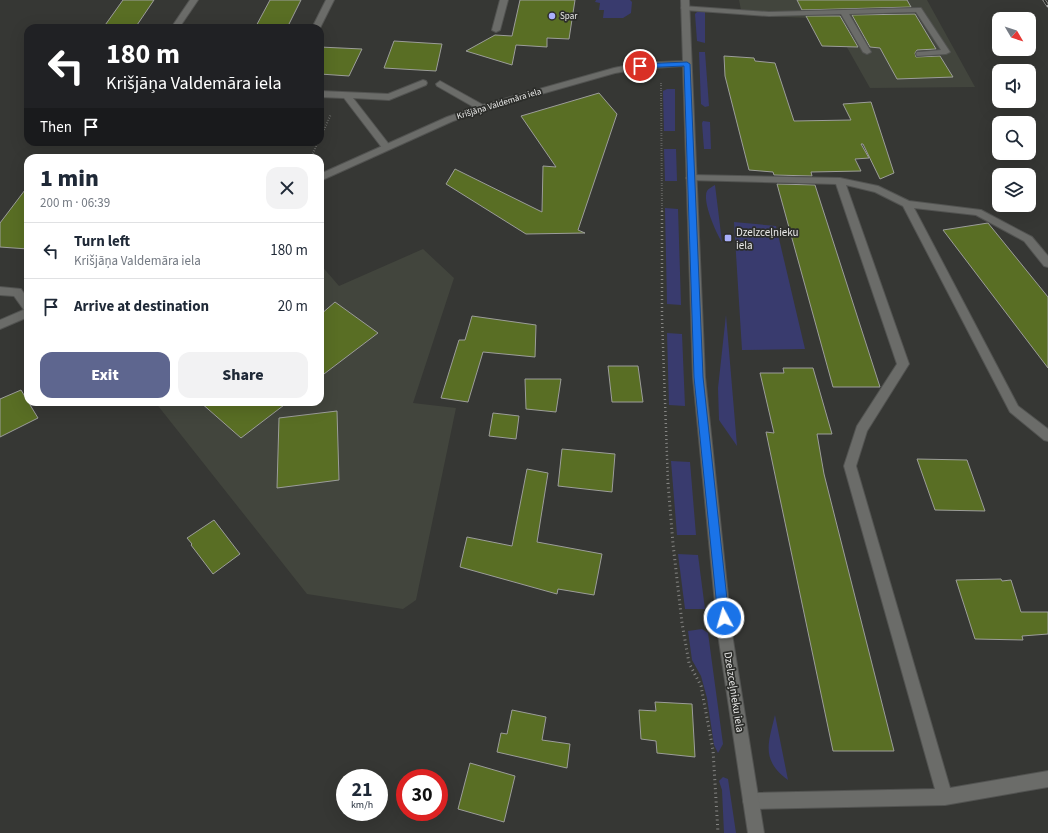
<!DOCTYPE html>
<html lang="en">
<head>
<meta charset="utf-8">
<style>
	body { margin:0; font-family:"Source Sans 3",sans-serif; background:#f2f2f3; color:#1f2937; height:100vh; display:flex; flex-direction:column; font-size:15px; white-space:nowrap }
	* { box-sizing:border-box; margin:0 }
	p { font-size:13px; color:#747a83 }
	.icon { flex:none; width:22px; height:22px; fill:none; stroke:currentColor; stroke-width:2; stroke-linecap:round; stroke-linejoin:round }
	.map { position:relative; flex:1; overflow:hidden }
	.panel { position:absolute; left:24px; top:154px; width:300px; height:252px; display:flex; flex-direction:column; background:#fff; border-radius:12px; box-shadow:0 4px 16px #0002 }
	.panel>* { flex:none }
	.top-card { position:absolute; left:24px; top:24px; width:300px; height:122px; border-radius:12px; box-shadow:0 4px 16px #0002; background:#202124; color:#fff; overflow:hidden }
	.needle { width:26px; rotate:129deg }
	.fabs { position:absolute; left:992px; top:12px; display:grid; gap:8px }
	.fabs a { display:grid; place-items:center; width:44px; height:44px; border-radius:8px; background:#fff; box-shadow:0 4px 16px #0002; font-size:20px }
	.speed { position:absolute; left:336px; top:769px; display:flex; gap:8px; font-size:20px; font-weight:700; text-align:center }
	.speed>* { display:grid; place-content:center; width:52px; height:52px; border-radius:50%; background:#fff; box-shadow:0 4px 16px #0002; line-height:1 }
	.speed small { font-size:10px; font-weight:400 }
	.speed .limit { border:6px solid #d22; background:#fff; color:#111 }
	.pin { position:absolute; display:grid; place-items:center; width:34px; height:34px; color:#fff; margin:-17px; border:2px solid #fff; border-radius:50%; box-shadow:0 1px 4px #0007 }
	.me { position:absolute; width:44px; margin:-22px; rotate:354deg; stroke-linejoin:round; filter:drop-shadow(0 0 3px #0008) }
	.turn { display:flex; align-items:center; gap:14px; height:84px; padding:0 16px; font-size:18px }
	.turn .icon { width:52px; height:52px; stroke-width:2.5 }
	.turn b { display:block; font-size:28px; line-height:34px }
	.then { display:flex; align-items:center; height:38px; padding:0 16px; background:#0003; gap:8px; font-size:15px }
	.round { display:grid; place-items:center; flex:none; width:42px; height:42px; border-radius:12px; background:#f2f2f3 }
	.headline { display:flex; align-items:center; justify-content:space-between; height:68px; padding:0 16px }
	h1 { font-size:24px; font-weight:800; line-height:30px }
	.button { display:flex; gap:8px; margin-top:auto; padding:8px 16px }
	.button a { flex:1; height:46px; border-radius:12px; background:#5e668f; color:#fff; font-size:16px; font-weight:800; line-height:46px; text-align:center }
	.button a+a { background:#f2f2f3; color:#1f2937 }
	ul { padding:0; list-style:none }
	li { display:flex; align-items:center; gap:12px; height:56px; padding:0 16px; border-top:1px solid #e0e1e3 }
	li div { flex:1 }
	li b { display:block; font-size:15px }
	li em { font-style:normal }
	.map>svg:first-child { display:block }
	.built { fill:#42453d }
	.green { fill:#393b6e }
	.building { fill:#596e24; stroke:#9c9d9a }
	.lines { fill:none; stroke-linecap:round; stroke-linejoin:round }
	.lane-casing { stroke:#525351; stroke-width:2 }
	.street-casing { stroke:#525351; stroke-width:2 }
	.path-far2 { stroke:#868684; stroke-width:2; stroke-dasharray:0.5 2; stroke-linecap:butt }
	.path-far1 { stroke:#868684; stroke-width:2.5; stroke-dasharray:1 3; stroke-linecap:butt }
	.path { stroke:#868684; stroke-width:3; stroke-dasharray:1 3.5; stroke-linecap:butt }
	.lane { fill:#6b6c69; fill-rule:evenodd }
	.street { fill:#6b6c69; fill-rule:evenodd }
	.rail-casing { stroke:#b0b1af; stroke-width:3 }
	.rail { stroke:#2c2d2a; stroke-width:2; stroke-dasharray:6; stroke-linecap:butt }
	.route { fill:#1a73e8; stroke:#114b97 }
	.poi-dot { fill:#aab0fb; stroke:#2c2d2a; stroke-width:1.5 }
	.labels { text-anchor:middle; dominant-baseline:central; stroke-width:3.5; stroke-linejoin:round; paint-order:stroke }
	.far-poi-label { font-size:9px; fill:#eaeae9; stroke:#2c2d2a; text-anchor:start }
	.far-street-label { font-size:9px; fill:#eaeae9; stroke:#2c2d2a }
	.poi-label { font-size:11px; fill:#eaeae9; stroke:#2c2d2a; text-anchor:start }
	.street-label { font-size:11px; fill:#eaeae9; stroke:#2c2d2a }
</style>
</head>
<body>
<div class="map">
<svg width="1048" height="833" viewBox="0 0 1048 833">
	<rect width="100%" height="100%" fill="#363734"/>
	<g class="built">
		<path d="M739,0H927L975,87L870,88L831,19L742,15Z"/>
		<path d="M423,249L454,278L413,403L456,408L416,600L403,609L307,594L155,402H320V264L339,286Z"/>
	</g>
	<g class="green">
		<path d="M596,0H630L632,2L631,13L623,18H603L604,10H599L600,3L595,2Z"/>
		<path d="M697,12H705V43L697,41L695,14Z"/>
		<path d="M699,52H705L709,106L705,107L701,104Z"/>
		<path d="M667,89H675V131H664L663,91Z"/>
		<path d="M703,121L710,122L711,149H704L702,123Z"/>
		<path d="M664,149H676L677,181H665Z"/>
		<path d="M715,185L722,242C716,233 702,201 707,191C709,188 712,187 715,185Z"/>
		<path d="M665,208L678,209L681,305L667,304Z"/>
		<path d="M734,222L776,226L805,349L742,350Z"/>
		<path d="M726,315L737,446L719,420L718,388Z"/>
		<path d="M667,333L682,334L685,406L669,405Z"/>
		<path d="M671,461L690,462L696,535H677Z"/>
		<path d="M678,554L698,555L705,609H685Z"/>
		<path d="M702,629L708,633L723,744L718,753L714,745L707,698L701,676L692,660L688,631Z"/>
		<path d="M775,715L788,780C761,760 768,744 775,715Z"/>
		<path d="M723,777L728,779L736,833H724L722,790L719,781Z"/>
	</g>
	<g class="building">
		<path d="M123,0H154L135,28H103Z"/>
		<path d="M270,0H301L287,28H255Z"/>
		<path d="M520,0H575L569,39L547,38V47L516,45L512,65L466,51L495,35L512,36Z"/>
		<path d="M797,0H907L911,7L802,10Z"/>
		<path d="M915,14L936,49L917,50L915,53L916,57L940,56L953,77L897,79L880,48L870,47L852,15Z"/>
		<path d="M806,16H840L858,47L822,46Z"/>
		<path d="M394,41L442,44L436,71L384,68Z"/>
		<path d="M320,47L362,49L349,76L320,74Z"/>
		<path d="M724,56L754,58L755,61L775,63L794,121L851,120L843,104L871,102L894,173L880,179L863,144H861L869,158L855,159L861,171L811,172L812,176L774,175L773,172L749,170L725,76Z"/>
		<path d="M599,93L617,114L578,230L585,233L526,234L446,184L455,169L542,212L543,166L556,167L521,116Z"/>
		<path d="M777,184L815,185L880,387H833Z"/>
		<path d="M28,186V249L0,247V223Z"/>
		<path d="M988,223L1048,297V368L943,230Z"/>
		<path d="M335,302L378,333L320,377V315Z"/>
		<path d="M472,316L536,325L535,357L483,352L468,402L441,398L459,340H465Z"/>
		<path d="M608,366H638L643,402H612Z"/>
		<path d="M783,368H813L832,434H817L824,474L894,751H833L766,432L774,433L760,373H784Z"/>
		<path d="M525,379H561L556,412L526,409Z"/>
		<path d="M21,390L38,418L0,437V399Z"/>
		<path d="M200,402H288L241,438Z"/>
		<path d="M337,411L339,480L277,488L279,418Z"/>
		<path d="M493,413L519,416L516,439L489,436Z"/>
		<path d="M562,449L615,454L612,492L558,486Z"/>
		<path d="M917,459L967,460L985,511L935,510Z"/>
		<path d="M527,469L548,473L537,542L602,554L594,595L558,589L557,594L460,567L467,537L512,546Z"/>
		<path d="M214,520L240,554L213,574L191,545L192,544L187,538Z"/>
		<path d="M1001,579L1002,581L1011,580L1021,612H1048V634L1022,636L1023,640L975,639L956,580Z"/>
		<path d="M655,702L692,704L695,757L657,753L656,741L641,739L639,710L656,711Z"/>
		<path d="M512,710L546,717L542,740L570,744L567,768L497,752L501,733L507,734Z"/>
		<path d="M470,763L515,776L504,822L458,809Z"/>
	</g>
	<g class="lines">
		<g class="lane-casing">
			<g id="lane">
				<path d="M190,0H198L179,28H171Z"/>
				<path d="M326,0H334L320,28H312Z"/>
				<path d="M500,0H508L500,30L496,32L492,30Z"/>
				<path d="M682,6L769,12L918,8H921L950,52L946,54L917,56L916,54L917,52H920L941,50L916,12L849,14L871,52L867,54L863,52L841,14L769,16L685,10L681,8Z"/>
				<path d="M423,80L426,81L427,83L426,85L389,100L353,98L391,147L386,150L383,149L344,98L320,97V91L388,94Z"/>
				<path d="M440,81L485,106L486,108L485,110H479L437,86L436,84Z"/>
				<path d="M691,175L840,178L878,186L909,201L981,210L1032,237L1048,256V267L1044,266L1024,241L976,215L914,208L1018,406L1048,429V441L1044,440L1010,412L903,206L875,192L846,185L909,364L867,431L856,466L950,788L1048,771V787L945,805L751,809L745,807L743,801L745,795L751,793L935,789L844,466L857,426L897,364L836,184L688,180L686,178L688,176Z"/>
				<path d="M0,287L21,289L28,299V311L24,310L14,296L0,295Z"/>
			</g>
		</g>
		<g class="street-casing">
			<g id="street">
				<path d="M681,0H689L705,377L732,634L764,833H748L718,634L693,377L683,66L639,69L615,73L485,110L453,121L320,181V174L447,117L479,106L614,68L639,63L683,61Z"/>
				<path d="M28,308V317L0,329V320Z"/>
			</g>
		</g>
		<g class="path-far2">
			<path d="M661,83L662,212"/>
			<path d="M320,139L331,114"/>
			<path d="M311,158L318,142"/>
		</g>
		<path class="path-far1" d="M662,211V318L668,484"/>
		<path class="path" d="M668,483L673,544L682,623L689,663L701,686L713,750L718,833"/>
		<use href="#lane" class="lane"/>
		<use href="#street" class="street"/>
		<g class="rail-casing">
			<path id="rail" d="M1044,0L1048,6"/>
		</g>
		<use href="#rail" class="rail"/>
	</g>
	<path class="route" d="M687,62L690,64L703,377L729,618L727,622L724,624L720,622L718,618L694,377L684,66L640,68L636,66L640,64Z"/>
	<g class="poi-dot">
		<circle cx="552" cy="16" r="4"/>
		<rect x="724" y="234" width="8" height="8" rx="2"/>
	</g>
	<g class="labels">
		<g class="far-poi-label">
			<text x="560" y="16">Spar</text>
		</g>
		<g class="far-street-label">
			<text transform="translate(499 104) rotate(-17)">Krišjāņa Valdemāra iela</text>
		</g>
		<g class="poi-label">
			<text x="736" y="232">Dzelzceļnieku<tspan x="736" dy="13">iela</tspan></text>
		</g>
		<g class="street-label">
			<text transform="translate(734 692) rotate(81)">Dzelzceļnieku iela</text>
		</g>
	</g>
</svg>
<div class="fabs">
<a><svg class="needle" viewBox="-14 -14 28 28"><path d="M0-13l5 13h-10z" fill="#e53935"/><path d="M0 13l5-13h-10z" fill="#747a83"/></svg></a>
<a><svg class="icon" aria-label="sound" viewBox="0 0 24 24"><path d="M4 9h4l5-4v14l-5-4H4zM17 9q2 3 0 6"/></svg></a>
<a><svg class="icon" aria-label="search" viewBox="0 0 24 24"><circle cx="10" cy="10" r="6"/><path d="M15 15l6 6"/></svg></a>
<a><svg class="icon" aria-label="layers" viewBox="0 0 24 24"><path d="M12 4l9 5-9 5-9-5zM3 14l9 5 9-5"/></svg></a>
</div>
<div class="speed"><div>21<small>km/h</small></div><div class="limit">30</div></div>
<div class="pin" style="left:640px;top:66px;background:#d93025"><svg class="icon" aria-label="arrive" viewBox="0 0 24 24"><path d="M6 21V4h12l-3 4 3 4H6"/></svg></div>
<svg class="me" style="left:724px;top:618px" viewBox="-20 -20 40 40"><circle r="17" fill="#1a73e8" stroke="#fff" stroke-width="3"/><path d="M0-11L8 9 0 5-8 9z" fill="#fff"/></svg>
<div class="top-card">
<div class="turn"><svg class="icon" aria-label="left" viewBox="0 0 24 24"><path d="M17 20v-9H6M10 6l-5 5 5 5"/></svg><div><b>180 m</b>Krišjāņa Valdemāra iela</div></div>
<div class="then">Then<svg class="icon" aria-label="arrive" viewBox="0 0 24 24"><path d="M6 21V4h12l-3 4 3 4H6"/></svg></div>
</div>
<section class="panel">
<div class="headline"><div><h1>1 min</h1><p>200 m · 06:39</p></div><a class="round"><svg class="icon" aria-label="close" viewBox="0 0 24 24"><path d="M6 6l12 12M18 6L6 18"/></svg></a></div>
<ul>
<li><svg class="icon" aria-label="left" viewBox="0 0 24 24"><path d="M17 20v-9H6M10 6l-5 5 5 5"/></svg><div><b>Turn left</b><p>Krišjāņa Valdemāra iela</p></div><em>180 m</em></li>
<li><svg class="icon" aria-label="arrive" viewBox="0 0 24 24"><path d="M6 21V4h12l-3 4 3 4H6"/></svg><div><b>Arrive at destination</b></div><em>20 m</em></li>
</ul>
<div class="button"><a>Exit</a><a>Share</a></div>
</section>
</div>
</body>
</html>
